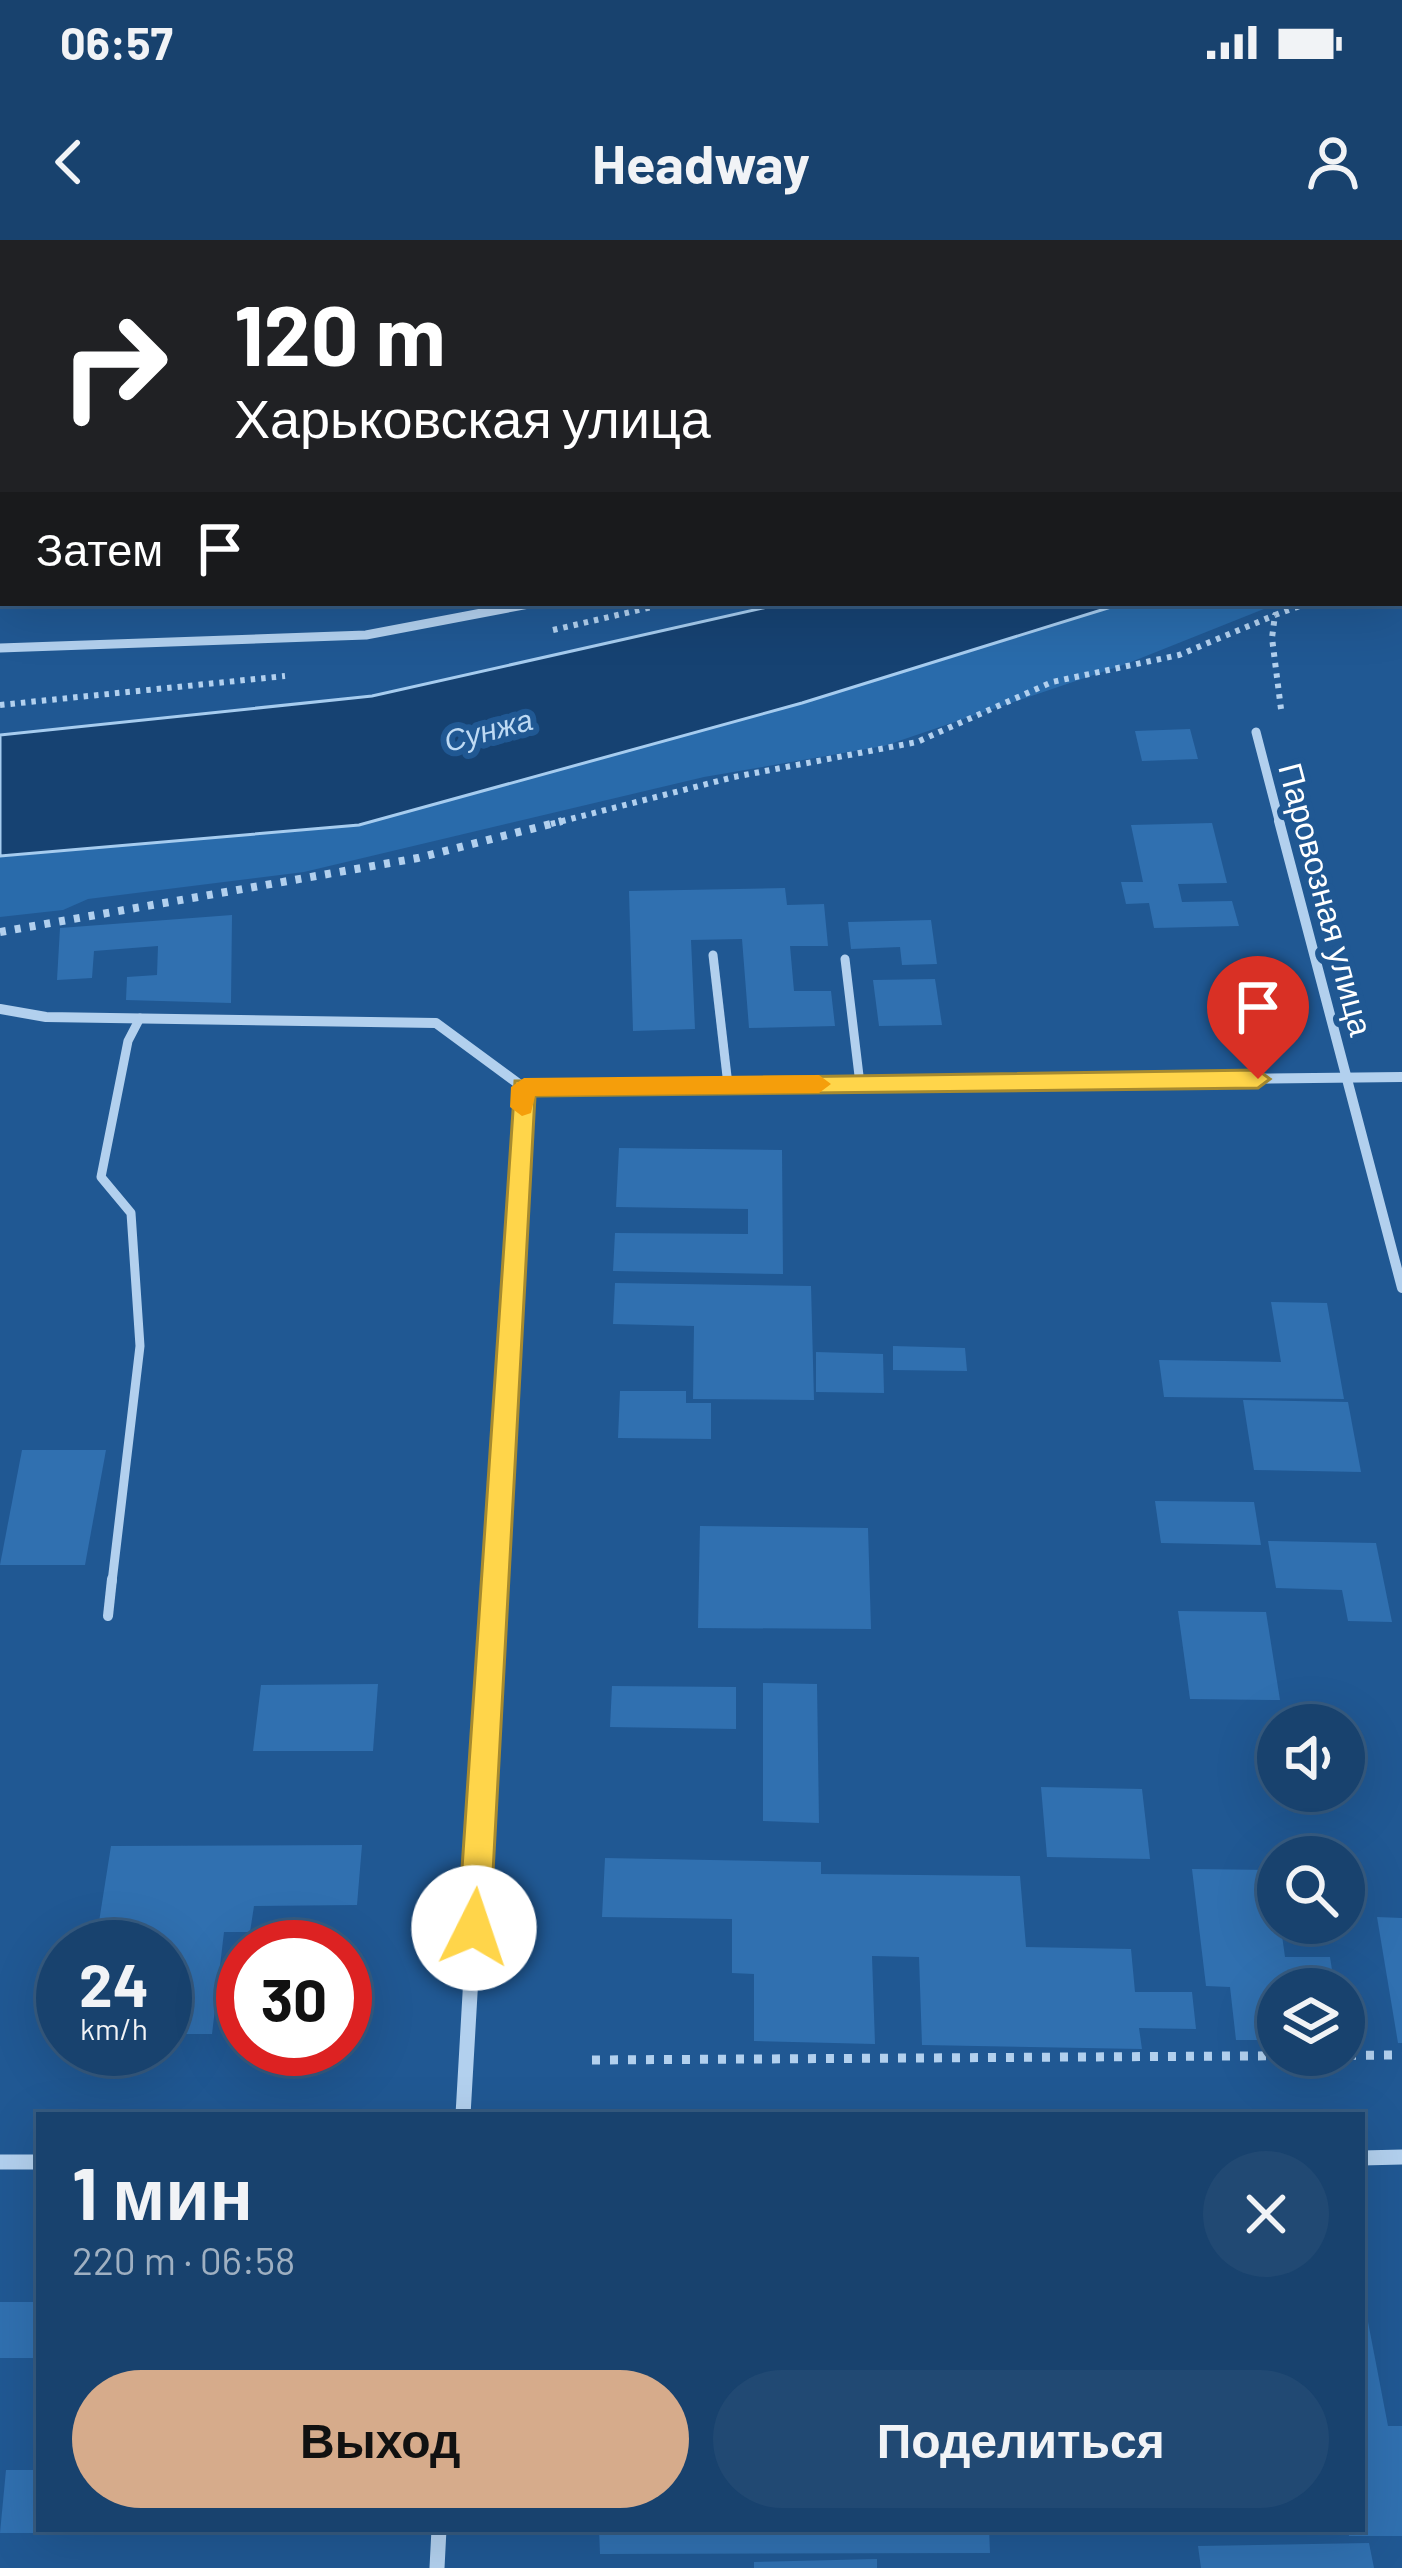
<!DOCTYPE html>
<html lang="ru">
<head>
<meta charset="utf-8">
<style>
	body { margin:0; font-family:Barlow,sans-serif; background:#214973; color:#f1f3f6; height:100vh; display:flex; flex-direction:column; font-size:45px; white-space:nowrap }
	* { box-sizing:border-box; margin:0 }
	p { font-size:39px; color:#9fb0c2 }
	.icon { flex:none; width:66px; height:66px; fill:none; stroke:currentColor; stroke-width:2; stroke-linecap:round; stroke-linejoin:round }
	.map { position:relative; flex:1; overflow:hidden }
	.sheet { position:absolute; left:36px; top:1872px; width:1329px; height:420px; display:flex; flex-direction:column; background:#18426e; border-radius:0px; box-shadow:0 12px 48px #0002,0 0 0 3px #365b81 }
	.sheet>* { flex:none }
	.hud { position:absolute; left:0px; top:0px; width:1404px; height:366px; box-shadow:0 12px 48px #0002,0 0 0 3px #365b81; background:#202124; color:#fff; overflow:hidden }
	.fabs { position:absolute; left:1257px; top:1464px; display:grid; gap:24px }
	.fabs a { display:grid; place-items:center; width:108px; height:108px; border-radius:50%; background:#18426e; box-shadow:0 12px 48px #0002,0 0 0 3px #365b81; font-size:60px }
	.speed { position:absolute; left:36px; top:1680px; display:flex; gap:24px; font-size:60px; font-weight:700; text-align:center }
	.speed>* { display:grid; place-content:center; width:156px; height:156px; border-radius:50%; background:#18426e; box-shadow:0 12px 48px #0002,0 0 0 3px #365b81; line-height:1 }
	.speed small { font-size:30px; font-weight:400 }
	.speed .limit { border:18px solid #d22; background:#fff; color:#111 }
	.pin { position:absolute; display:grid; place-items:center; width:102px; height:102px; color:#fff; margin:-123px -51px; border-radius:50% 50% 50% 0; rotate:-45deg; box-shadow:0 0 12px #0007 }
	.pin .icon { rotate:45deg }
	.me { position:absolute; width:132px; margin:-66px; rotate:4deg; stroke-linejoin:round; filter:drop-shadow(0 0 9px #0008) }
	.turn { display:flex; align-items:center; gap:42px; height:252px; padding:0 36px; font-size:54px }
	.turn .icon { width:156px; height:156px; stroke-width:2.5 }
	.turn b { display:block; font-size:84px; line-height:102px }
	.then { display:flex; align-items:center; height:114px; padding:0 36px; background:#0003; gap:24px; font-size:45px }
	.round { display:grid; place-items:center; flex:none; width:126px; height:126px; border-radius:63px; background:#214973 }
	.overview { display:flex; align-items:center; justify-content:space-between; height:204px; padding:0 36px }
	h1 { font-size:72px; font-weight:700; line-height:90px }
	.action { display:flex; gap:24px; margin-top:auto; padding:24px 36px }
	.action a { flex:1; height:138px; border-radius:72px; background:#d6ab8b; color:#111; font-size:48px; font-weight:700; line-height:138px; text-align:center }
	.action a+a { background:#214973; color:#f1f3f6 }
	.status { display:flex; justify-content:space-between; align-items:center; height:84px; padding:0 60px; background:#18426e; direction:ltr }
	.status svg { height:33px; fill:currentColor }
	header { display:flex; justify-content:space-between; align-items:center; height:156px; padding:0 36px; background:#18426e; font-size:54px; font-weight:700 }
	.map>svg:first-child { display:block }
	.green { fill:#296bab }
	.water { fill:#164272; stroke:#a6ccef; stroke-width:3 }
	.building { fill:#3070b0 }
	.lines { fill:none; stroke-linecap:round; stroke-linejoin:round }
	.path-far2 { stroke:#b2d0ee; stroke-width:6; stroke-dasharray:4.5 6; stroke-linecap:butt }
	.path-far1 { stroke:#b2d0ee; stroke-width:8; stroke-dasharray:6 9; stroke-linecap:butt }
	.path { stroke:#b2d0ee; stroke-width:9; stroke-dasharray:8 10; stroke-linecap:butt }
	.lane-far2 { stroke:#b2d0ee; stroke-width:6 }
	.lane-far1 { stroke:#b2d0ee; stroke-width:9 }
	.lane { stroke:#b2d0ee; stroke-width:10 }
	.street-far2 { stroke:#b2d0ee; stroke-width:9 }
	.street-far1 { stroke:#b2d0ee; stroke-width:10 }
	.street { stroke:#b2d0ee; stroke-width:15 }
	.route { fill:#ffd54a; stroke:#a68a30; stroke-width:3 }
	.slow { fill:#f59e0b }
	.labels { text-anchor:middle; dominant-baseline:central; stroke-width:12; stroke-linejoin:round; paint-order:stroke }
	.far-water-label { font-size:30px; font-style:italic; fill:#bedaf4; stroke:#205893 }
	.street-label { font-size:33px; fill:#fff; stroke:#205893 }
</style>
</head>
<body>
<div class="status"><b>06:57</b><svg viewBox="0 0 49 12"><path d="M0 12V9h3v3zM5 12V6h3v6zM10 12V3h3v9zM15 12V0h3v12zM26 1h20v11H26zM47 4h2v5h-2z"/></svg></div>
<header><svg class="icon" aria-label="back" viewBox="0 0 24 24"><path d="M15 5l-7 7 7 7"/></svg>Headway<svg class="icon" aria-label="person" viewBox="0 0 24 24"><circle cx="12" cy="8" r="4"/><path d="M4 21q1-7 8-7t8 7"/></svg></header>
<div class="map">
<svg width="1402" height="2328" viewBox="0 0 1402 2328">
	<rect width="100%" height="100%" fill="#205893"/>
	<path class="green" d="M1124,363H1279L1126,424L884,506L704,537L304,632L88,659L63,670L0,677V617L359,585L802,463Z"/>
	<path class="water" d="M785,363H1124L802,463L359,585L0,616V495L372,456Z"/>
	<g class="building">
		<path d="M1190,489L1198,519L1142,521L1135,491Z"/>
		<path d="M1212,583L1227,643L1178,644L1182,662L1232,661L1239,686L1154,688L1149,663L1126,664L1121,642H1143L1131,585Z"/>
		<path d="M785,648L787,665L824,664L828,706H790L794,751H831L835,786L749,788L742,699L691,700L695,789L633,791L629,651Z"/>
		<path d="M232,675L231,763L126,760L127,737L157,735L158,706L94,711L92,738L57,740L60,688Z"/>
		<path d="M931,680L937,724L902,725L900,707L851,709L848,682Z"/>
		<path d="M935,739L942,785L879,786L873,740Z"/>
		<path d="M619,908L782,910L783,1034L613,1031L615,993L748,994V969L616,967Z"/>
		<path d="M615,1043L811,1046L814,1160L693,1159L694,1086L613,1084Z"/>
		<path d="M1271,1062L1327,1063L1344,1159L1164,1157L1159,1120L1281,1122Z"/>
		<path d="M893,1106L965,1108L967,1131L893,1130Z"/>
		<path d="M816,1112L883,1114L884,1153L816,1152Z"/>
		<path d="M620,1151H686V1163H711V1199L618,1198Z"/>
		<path d="M1243,1160L1348,1162L1361,1232L1254,1230Z"/>
		<path d="M22,1210H106L85,1325H0Z"/>
		<path d="M1155,1261L1254,1262L1261,1305L1161,1303Z"/>
		<path d="M700,1286L868,1288L871,1389L698,1388Z"/>
		<path d="M1268,1301L1376,1303L1392,1382L1348,1381L1342,1350L1276,1348Z"/>
		<path d="M1178,1371L1266,1372L1280,1460L1190,1459Z"/>
		<path d="M763,1443L817,1444L819,1583L763,1581Z"/>
		<path d="M378,1444L373,1511H253L261,1445Z"/>
		<path d="M612,1446L736,1447V1489L610,1487Z"/>
		<path d="M1041,1547L1142,1549L1150,1619L1047,1617Z"/>
		<path d="M362,1605L357,1665L254,1666L250,1692H224L212,1794H165V1707H95L111,1606Z"/>
		<path d="M605,1618L821,1622V1634L1020,1636L1026,1707L1131,1709L1135,1752H1192L1196,1789L1139,1788L1142,1809L922,1805L919,1717L872,1716L875,1804L754,1801V1734L732,1733V1679L602,1677Z"/>
		<path d="M1192,1629L1273,1630L1285,1717H1330L1335,1749H1278V1800H1236L1230,1747L1206,1746Z"/>
		<path d="M1377,1677L1402,1678V1803H1398Z"/>
		<path d="M1364,2061L1388,2186H1402V2296H1349L1348,2289H1362Z"/>
		<rect x="0" y="2062" width="39" height="56"/>
		<path d="M6,2230H39V2293H0Z"/>
		<path d="M599,2289H989L990,2313L600,2314Z"/>
		<path d="M1369,2303L1374,2328H1201L1198,2306Z"/>
		<path d="M877,2319V2328H754V2322Z"/>
	</g>
	<g class="lines">
		<g class="path-far2">
			<path d="M553,390L669,363"/>
			<path d="M0,465L285,436"/>
			<path d="M1281,469L1272,398L1275,375L1308,363"/>
			<path d="M551,584L734,537L917,502L1052,442L1179,415L1275,375"/>
		</g>
		<path class="path-far1" d="M0,692L418,618L562,581"/>
		<path class="path" d="M592,1820L1402,1815"/>
		<path class="lane-far2" d="M975,3L980,0"/>
		<g class="lane-far1">
			<path d="M713,715L728,845"/>
			<path d="M845,719L860,844"/>
			<path d="M112,1342L140,1106L131,973L101,937L128,801L140,778"/>
		</g>
		<path class="lane" d="M108,1376L112,1339"/>
		<g class="street-far2">
			<path d="M0,408L366,395L534,363"/>
			<path d="M1256,492L1280,584"/>
		</g>
		<g class="street-far1">
			<path d="M1279,581L1402,1048"/>
			<path d="M0,769L46,777L436,783L523,847"/>
			<path d="M523,847L1402,837"/>
			<path d="M494,1342L523,847"/>
		</g>
		<g class="street">
			<path d="M463,1875L494,1339"/>
			<path d="M1362,1918L1402,1917"/>
			<path d="M0,1922H39"/>
			<path d="M437,2328L439,2289"/>
		</g>
	</g>
	<path class="route" d="M1258,830L1270,839L1258,848L535,856L490,1688L485,1699L474,1703L463,1699L458,1688L515,841Z"/>
	<path class="slow" d="M819,835L831,844L819,853L535,856L531,873L522,876L510,867L511,847L524,838Z"/>
	<g class="labels">
		<g class="far-water-label">
			<text transform="translate(488 489) rotate(-15)">Сунжа</text>
		</g>
		<g class="street-label">
			<text transform="translate(1327 659) rotate(75)">Паровозная улица</text>
		</g>
	</g>
</svg>
<div class="fabs">
<a><svg class="icon" aria-label="sound" viewBox="0 0 24 24"><path d="M4 9h4l5-4v14l-5-4H4zM17 9q2 3 0 6"/></svg></a>
<a><svg class="icon" aria-label="search" viewBox="0 0 24 24"><circle cx="10" cy="10" r="6"/><path d="M15 15l6 6"/></svg></a>
<a><svg class="icon" aria-label="layers" viewBox="0 0 24 24"><path d="M12 4l9 5-9 5-9-5zM3 14l9 5 9-5"/></svg></a>
</div>
<div class="speed"><div>24<small>km/h</small></div><div class="limit">30</div></div>
<div class="pin" style="left:1258px;top:839px;background:#d93025"><svg class="icon" aria-label="arrive" viewBox="0 0 24 24"><path d="M6 21V4h12l-3 4 3 4H6"/></svg></div>
<svg class="me" style="left:474px;top:1688px" viewBox="-20 -20 40 40"><circle r="19" fill="#fff"/><path d="M0-13L10 11 0 6-10 11z" fill="#ffd54a"/></svg>
<div class="hud">
<div class="turn"><svg class="icon" aria-label="right" viewBox="0 0 24 24"><path d="M7 20v-9h11M14 6l5 5-5 5"/></svg><div><b>120 m</b>Харьковская улица</div></div>
<div class="then">Затем<svg class="icon" aria-label="arrive" viewBox="0 0 24 24"><path d="M6 21V4h12l-3 4 3 4H6"/></svg></div>
</div>
<section class="sheet">
<div class="overview"><div><h1>1 мин</h1><p>220 m · 06:58</p></div><a class="round"><svg class="icon" aria-label="close" viewBox="0 0 24 24"><path d="M6 6l12 12M18 6L6 18"/></svg></a></div>
<div class="action"><a>Выход</a><a>Поделиться</a></div>
</section>
</div>
</body>
</html>
